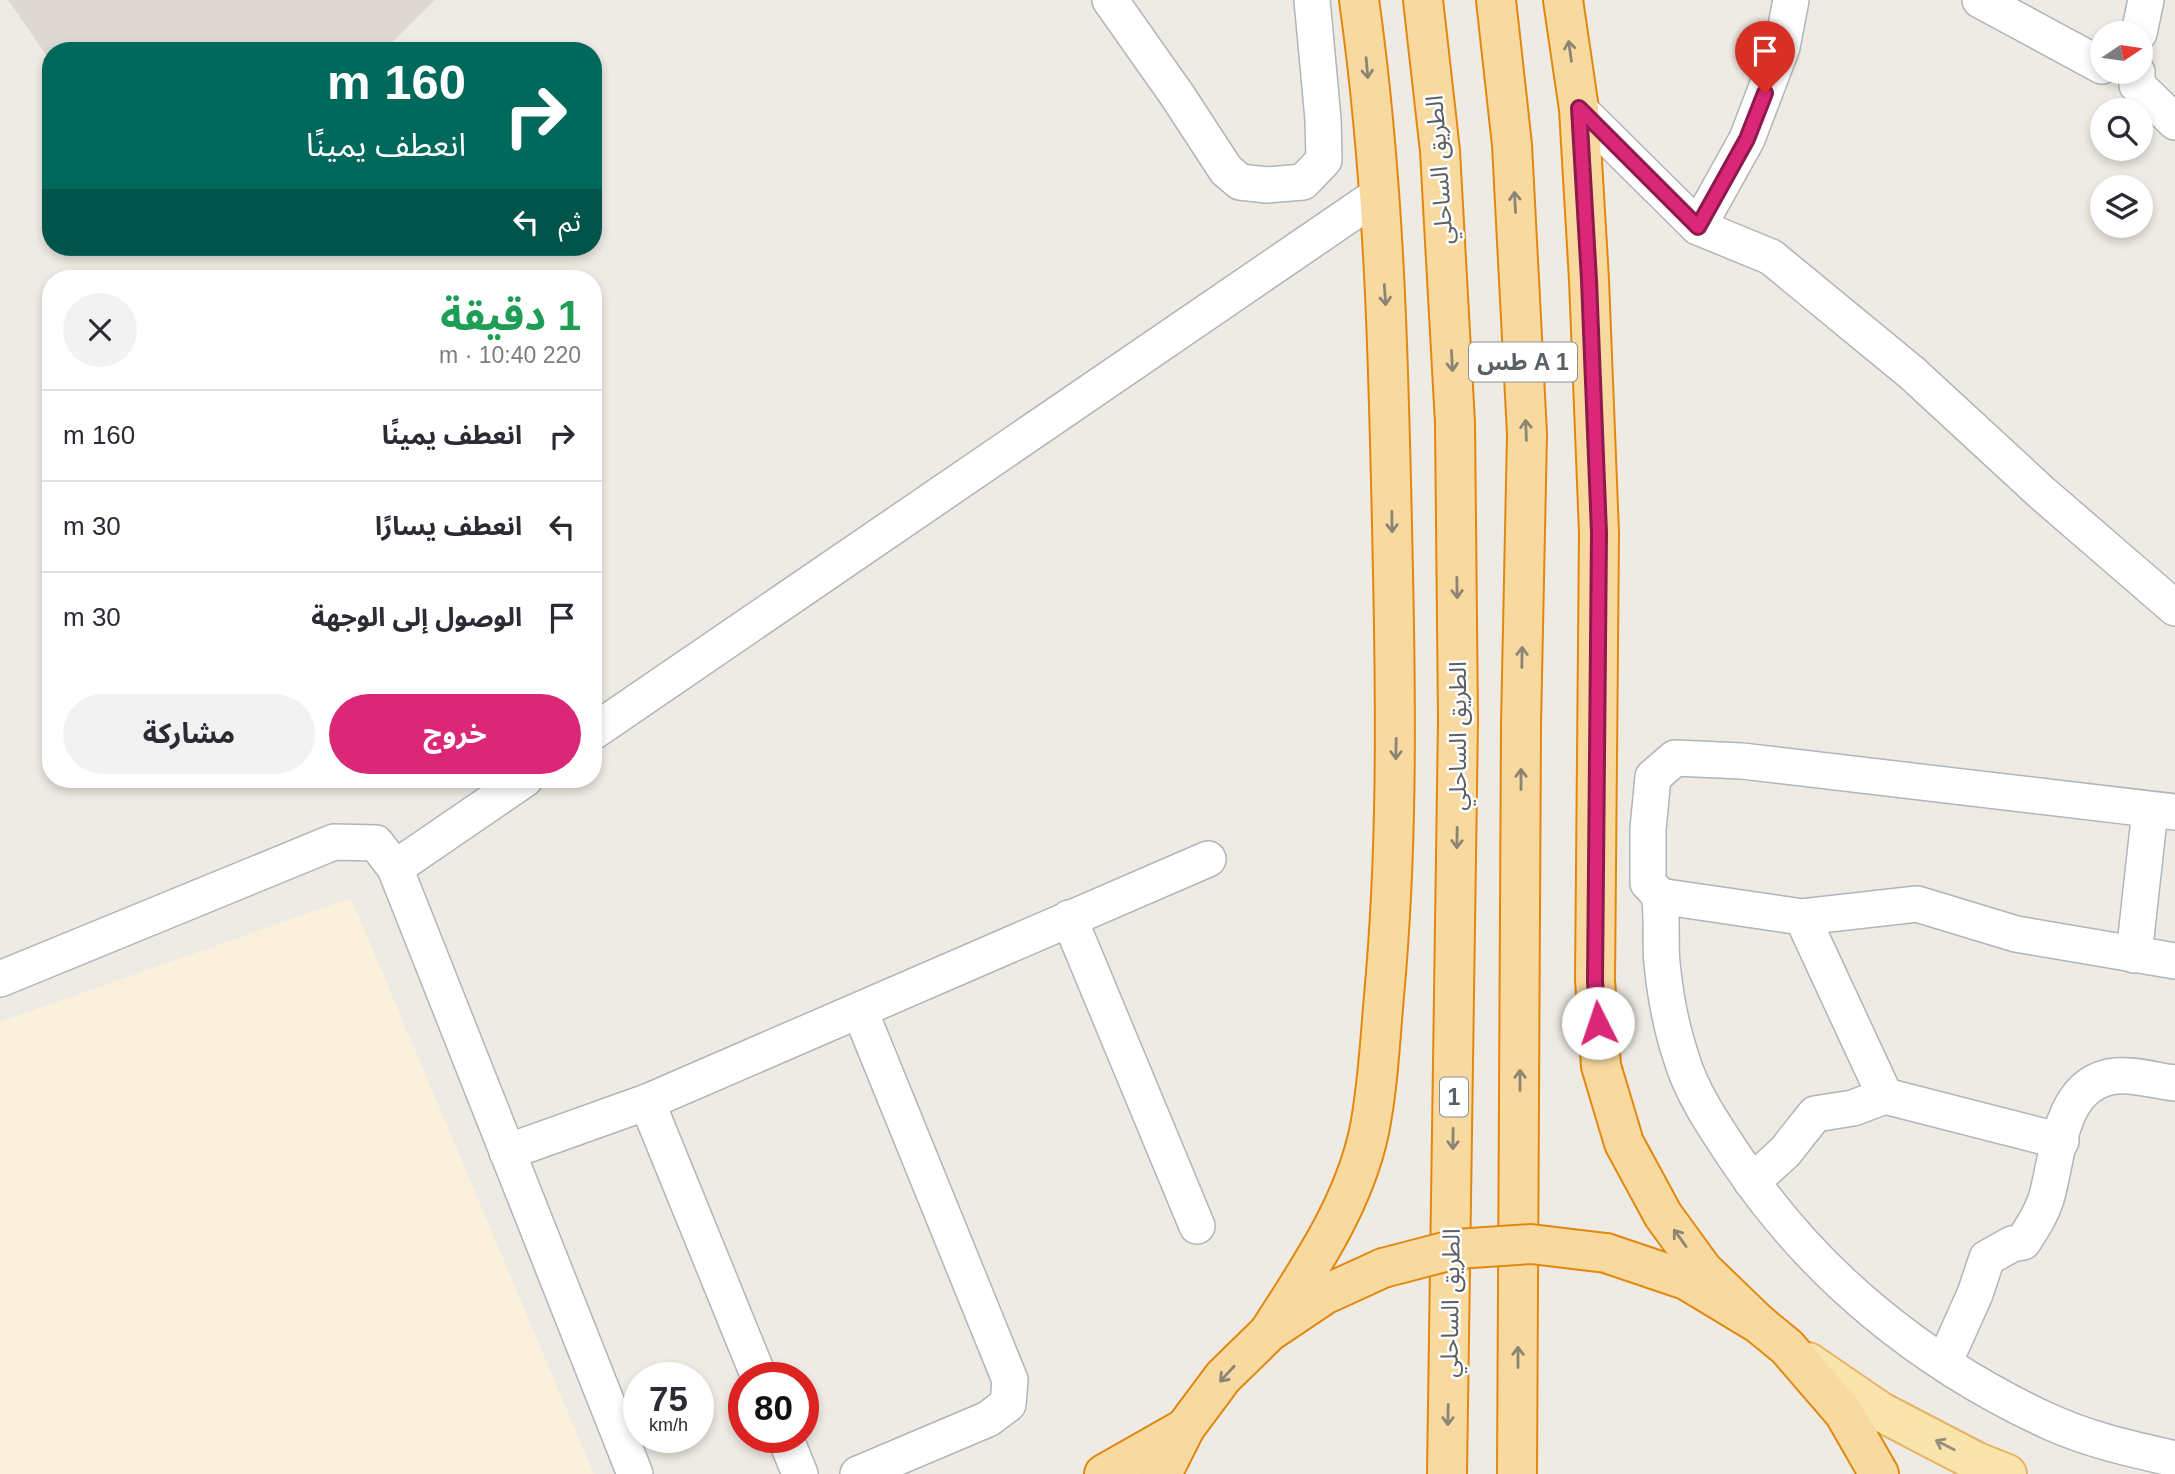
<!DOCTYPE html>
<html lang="ar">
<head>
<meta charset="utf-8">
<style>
	body { margin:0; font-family:Helvetica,"Noto Sans Arabic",sans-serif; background:#f2f2f3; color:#2b2b33; direction:rtl; height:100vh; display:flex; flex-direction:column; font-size:26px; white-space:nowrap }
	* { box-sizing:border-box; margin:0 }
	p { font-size:23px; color:#7c7c81 }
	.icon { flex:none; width:38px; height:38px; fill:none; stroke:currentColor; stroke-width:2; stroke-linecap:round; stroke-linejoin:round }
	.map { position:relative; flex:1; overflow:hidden; direction:ltr }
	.drawer { position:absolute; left:42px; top:270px; width:560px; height:518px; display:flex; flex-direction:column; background:#fff; border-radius:28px; box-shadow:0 4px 10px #0003; direction:rtl }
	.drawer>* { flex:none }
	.hud { position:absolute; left:42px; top:42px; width:560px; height:214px; border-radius:28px; box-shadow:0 4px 10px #0003; direction:rtl; background:#00695c; color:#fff; overflow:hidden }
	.needle { width:46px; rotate:77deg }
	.buttons { position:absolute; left:2090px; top:21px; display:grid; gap:14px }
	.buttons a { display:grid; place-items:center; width:63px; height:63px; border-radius:50%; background:#fff; box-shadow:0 4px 10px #0003; font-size:35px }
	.speed { position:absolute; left:623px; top:1362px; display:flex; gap:14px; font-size:35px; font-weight:700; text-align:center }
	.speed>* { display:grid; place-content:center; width:91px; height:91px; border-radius:50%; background:#fff; box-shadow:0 4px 10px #0003; line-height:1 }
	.speed small { font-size:18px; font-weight:400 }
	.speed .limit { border:10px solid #d22; background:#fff; color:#111 }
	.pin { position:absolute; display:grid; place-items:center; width:60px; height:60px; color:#fff; margin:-72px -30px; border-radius:50% 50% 50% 0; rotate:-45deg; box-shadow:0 0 7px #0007 }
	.pin .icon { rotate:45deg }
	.me { position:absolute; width:77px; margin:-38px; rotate:356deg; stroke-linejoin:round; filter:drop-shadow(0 0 5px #0008) }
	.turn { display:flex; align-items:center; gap:24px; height:147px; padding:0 21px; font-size:32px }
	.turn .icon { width:91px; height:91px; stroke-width:2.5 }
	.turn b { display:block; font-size:49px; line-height:60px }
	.then { display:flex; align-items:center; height:66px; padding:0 21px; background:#0003; gap:14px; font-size:26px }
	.round { display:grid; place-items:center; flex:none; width:74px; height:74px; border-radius:37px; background:#f2f2f3 }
	.headline { display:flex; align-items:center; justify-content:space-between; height:119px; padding:0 21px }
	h1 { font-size:42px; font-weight:700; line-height:52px; color:#1e9e55 }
	.action { display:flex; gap:14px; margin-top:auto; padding:14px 21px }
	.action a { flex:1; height:80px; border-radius:42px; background:#db2777; color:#fff; font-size:28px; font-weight:700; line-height:80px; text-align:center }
	.action a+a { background:#f2f2f3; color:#2b2b33 }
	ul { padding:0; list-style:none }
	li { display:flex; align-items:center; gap:21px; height:91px; padding:0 21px; border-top:2px solid #e1e1e2 }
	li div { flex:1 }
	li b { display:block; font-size:26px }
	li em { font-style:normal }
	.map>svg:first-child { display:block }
	.commercial { fill:#fbf0db }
	.education { fill:#ddd9d2 }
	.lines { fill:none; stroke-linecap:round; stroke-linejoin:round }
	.minor-casing { stroke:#b1b5b8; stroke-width:38 }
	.primary-casing { stroke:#e8b363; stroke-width:42 }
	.trunk-casing { stroke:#e3880f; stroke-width:42 }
	.minor { stroke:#fff; stroke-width:35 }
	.primary { stroke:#fae4ad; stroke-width:38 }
	.trunk { stroke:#f8daa0; stroke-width:38 }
	.trunk-bridge-casing { stroke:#e3880f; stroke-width:42; stroke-linecap:butt }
	.trunk-bridge { stroke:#f8daa0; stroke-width:38 }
	.oneway { stroke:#8b8576 }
	.oneway2 { stroke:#938e7e }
	.route-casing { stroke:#8e194d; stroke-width:18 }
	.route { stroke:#db2777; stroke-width:12 }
	.labels { text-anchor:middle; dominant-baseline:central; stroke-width:5; stroke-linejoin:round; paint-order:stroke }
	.shield { fill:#fff; stroke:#8d9092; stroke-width:2 }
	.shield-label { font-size:23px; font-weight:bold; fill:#5c6064 }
	.street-label { font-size:24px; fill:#5c6064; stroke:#fff }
</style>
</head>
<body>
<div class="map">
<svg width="2175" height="1474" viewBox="0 0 2175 1474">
	<rect width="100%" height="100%" fill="#eeeae4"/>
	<path class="commercial" d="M351,898L594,1474H0V1022Z"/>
	<path class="education" d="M8,0H435L383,51H51V62Z"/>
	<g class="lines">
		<g class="minor-casing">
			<g id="minor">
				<path d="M1110,0L1177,95L1226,170L1240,182L1267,185L1303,182L1324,160L1323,119L1312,0"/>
				<path d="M1980,0L2102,66"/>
				<path d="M2139,33L2146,0"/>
				<path d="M2137,72V85L2175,122"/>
				<path d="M1579,109L1698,227L1771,257L1912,373L2042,493L2175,608"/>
				<path d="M1698,227L1747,139L1782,47L1791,0"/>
				<path d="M593,732L1378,195"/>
				<path d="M2175,812L1742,761L1675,758L1653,777L1648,829V883C1651,886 1656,891 1658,895C1663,905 1660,949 1662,963C1665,994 1671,1027 1681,1057C1692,1095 1717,1130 1739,1163C1815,1276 1924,1364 2048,1421C2089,1440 2132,1449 2175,1459"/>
				<path d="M395,868L525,779"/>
				<path d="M1659,896L1802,917L1917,904L2016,934L2175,961"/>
				<path d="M1802,917L1885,1096"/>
				<path d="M1069,918L1197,1226"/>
				<path d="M2134,955L2150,810"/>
				<path d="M0,979L334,842L376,843L395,868L635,1474"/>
				<path d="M647,1102L759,1377"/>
				<path d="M507,1152L647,1102L1208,859"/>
				<path d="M1752,1182L1785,1152L1815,1114L1853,1108L1885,1096L2061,1141"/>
				<path d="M1944,1363L1975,1294L1987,1258L2012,1244L2023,1242C2032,1228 2041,1215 2046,1199C2059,1156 2058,1082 2116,1076C2134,1074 2157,1081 2175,1083"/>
				<path d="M785,1437L800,1474"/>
				<path d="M858,1474L988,1419L1008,1404L1010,1380L860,1011"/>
			</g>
		</g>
		<g class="primary-casing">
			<path id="primary" d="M1808,1362L1881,1412L1977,1462L2007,1474"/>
		</g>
		<g class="trunk-casing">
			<g id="trunk">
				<path d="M1423,0L1440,151L1455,423L1458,720L1447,1474"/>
				<path d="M1496,0L1512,145L1527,434L1521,725L1517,1474"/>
				<path d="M1563,0L1579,109L1589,280L1599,533L1595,980L1601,1066L1624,1143L1663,1215L1703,1270L1759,1324"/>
				<path d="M1606,1253L1686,1280L1759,1324L1787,1347L1844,1413L1879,1474"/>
				<path d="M1269,1332C1309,1269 1353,1206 1369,1132C1378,1087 1380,1041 1384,996C1397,855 1396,714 1393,573C1389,382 1386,190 1359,0"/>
				<path d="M1104,1474L1185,1428"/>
				<path d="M1162,1474L1185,1428L1223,1377L1269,1332L1324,1295L1383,1268"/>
			</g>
		</g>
		<use href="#minor" class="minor"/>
		<use href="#primary" class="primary"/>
		<use href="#trunk" class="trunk"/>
		<g class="trunk-bridge-casing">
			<path id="trunk-bridge" d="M1383,1268L1456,1249L1531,1244L1606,1253"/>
		</g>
		<use href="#trunk-bridge" class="trunk-bridge"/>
	</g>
	<defs><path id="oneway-shaft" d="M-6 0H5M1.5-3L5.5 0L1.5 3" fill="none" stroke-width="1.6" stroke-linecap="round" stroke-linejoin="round" transform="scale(1.75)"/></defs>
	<g class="oneway">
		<use href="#oneway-shaft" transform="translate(1570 51) rotate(-98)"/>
		<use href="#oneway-shaft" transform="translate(1367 68) rotate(85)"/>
		<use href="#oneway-shaft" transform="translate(1515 202) rotate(-93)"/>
		<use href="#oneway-shaft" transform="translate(1385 295) rotate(86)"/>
		<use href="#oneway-shaft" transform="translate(1452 361) rotate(87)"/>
		<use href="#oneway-shaft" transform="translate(1526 430) rotate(-92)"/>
		<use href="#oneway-shaft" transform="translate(1392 522) rotate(89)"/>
		<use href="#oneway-shaft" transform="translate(1457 588) rotate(89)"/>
		<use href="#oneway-shaft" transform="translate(1522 657) rotate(-89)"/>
		<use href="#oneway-shaft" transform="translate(1396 749) rotate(91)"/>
		<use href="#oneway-shaft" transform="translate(1521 779) rotate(-90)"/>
		<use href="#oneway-shaft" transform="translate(1457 838) rotate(91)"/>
		<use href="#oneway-shaft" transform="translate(1520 1080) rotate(-90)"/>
		<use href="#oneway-shaft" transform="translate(1453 1139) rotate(91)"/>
		<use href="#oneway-shaft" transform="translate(1680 1238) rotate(-126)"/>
		<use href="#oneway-shaft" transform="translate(1518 1357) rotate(-90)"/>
		<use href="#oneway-shaft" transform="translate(1227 1374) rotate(133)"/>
		<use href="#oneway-shaft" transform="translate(1448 1415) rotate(91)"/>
	</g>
	<use class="oneway2" href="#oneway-shaft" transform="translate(1945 1445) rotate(-153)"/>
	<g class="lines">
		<g class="route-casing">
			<path id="route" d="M1598,1023L1595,981L1599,533L1589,280L1579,108L1698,227L1747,139L1765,93"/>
		</g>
		<use href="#route" class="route"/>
	</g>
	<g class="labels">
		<g class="shield">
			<rect x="1469" y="342.5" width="108" height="39" rx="5"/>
			<rect x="1440" y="1077.5" width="28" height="39" rx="5"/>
		</g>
		<g class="shield-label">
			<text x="1523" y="362">طس A 1</text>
			<text x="1454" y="1097">1</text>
		</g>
		<g class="street-label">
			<text transform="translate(1439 170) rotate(-94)">الطريق الساحلي</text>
			<text transform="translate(1457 736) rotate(-90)">الطريق الساحلي</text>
			<text transform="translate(1450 1303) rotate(-89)">الطريق الساحلي</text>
		</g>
	</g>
</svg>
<div class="buttons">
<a><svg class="needle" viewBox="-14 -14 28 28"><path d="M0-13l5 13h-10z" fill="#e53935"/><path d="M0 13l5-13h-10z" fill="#7c7c81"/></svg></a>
<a><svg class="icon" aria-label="search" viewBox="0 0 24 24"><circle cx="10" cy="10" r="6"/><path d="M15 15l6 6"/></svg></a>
<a><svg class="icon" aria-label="layers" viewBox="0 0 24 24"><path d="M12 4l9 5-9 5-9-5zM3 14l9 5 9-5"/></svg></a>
</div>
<div class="speed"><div>75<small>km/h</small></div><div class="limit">80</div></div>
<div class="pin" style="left:1765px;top:93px;background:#d93025"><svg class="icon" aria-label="arrive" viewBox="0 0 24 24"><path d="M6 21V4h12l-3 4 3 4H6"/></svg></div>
<svg class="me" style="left:1598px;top:1023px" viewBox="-20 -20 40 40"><circle r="19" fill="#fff"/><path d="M0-13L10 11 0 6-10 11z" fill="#db2777"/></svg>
<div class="hud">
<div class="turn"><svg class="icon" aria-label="right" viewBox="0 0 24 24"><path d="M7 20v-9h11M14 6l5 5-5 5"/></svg><div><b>160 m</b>انعطف يمينًا</div></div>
<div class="then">ثم<svg class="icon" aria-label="left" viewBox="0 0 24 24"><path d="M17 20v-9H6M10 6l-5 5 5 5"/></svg></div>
</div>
<section class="drawer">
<div class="headline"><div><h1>1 دقيقة</h1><p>220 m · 10:40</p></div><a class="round"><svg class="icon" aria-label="close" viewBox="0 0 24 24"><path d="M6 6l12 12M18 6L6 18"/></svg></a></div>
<ul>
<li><svg class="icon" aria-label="right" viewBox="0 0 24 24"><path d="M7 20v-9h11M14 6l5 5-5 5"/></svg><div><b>انعطف يمينًا</b></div><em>160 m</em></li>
<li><svg class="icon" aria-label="left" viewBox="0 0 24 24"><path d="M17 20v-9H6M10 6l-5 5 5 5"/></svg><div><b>انعطف يسارًا</b></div><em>30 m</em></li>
<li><svg class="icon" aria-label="arrive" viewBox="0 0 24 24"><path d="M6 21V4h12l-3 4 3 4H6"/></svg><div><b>الوصول إلى الوجهة</b></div><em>30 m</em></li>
</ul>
<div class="action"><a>خروج</a><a>مشاركة</a></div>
</section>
</div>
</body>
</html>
